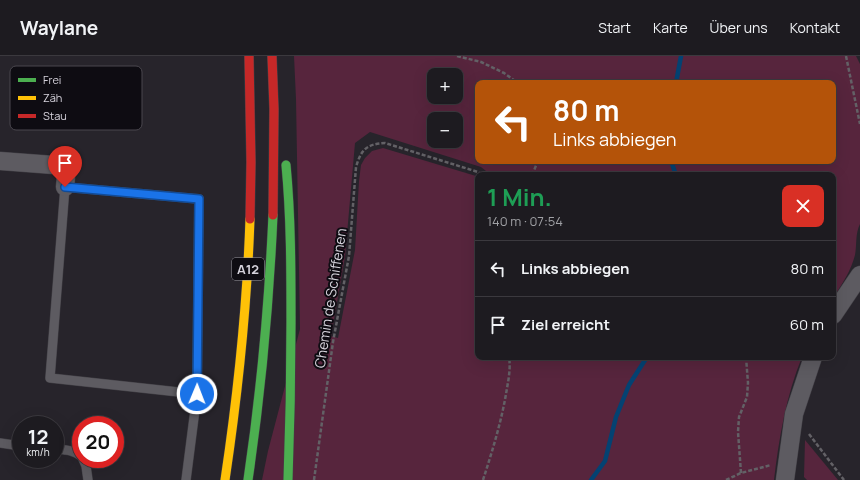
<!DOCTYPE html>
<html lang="de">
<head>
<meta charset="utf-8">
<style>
	body { margin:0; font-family:Manrope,sans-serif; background:#252429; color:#f1f3f6; height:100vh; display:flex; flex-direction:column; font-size:15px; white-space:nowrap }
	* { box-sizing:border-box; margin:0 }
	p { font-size:13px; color:#a0a1a5 }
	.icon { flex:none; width:22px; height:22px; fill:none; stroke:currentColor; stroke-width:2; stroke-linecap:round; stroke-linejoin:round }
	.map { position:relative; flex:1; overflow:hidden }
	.sheet { position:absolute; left:475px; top:116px; width:361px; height:188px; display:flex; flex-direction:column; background:#1d1b20; border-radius:8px; box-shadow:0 4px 16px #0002,0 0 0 1px #3b393e }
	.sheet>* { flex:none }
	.banner { position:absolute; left:475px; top:24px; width:361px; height:84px; border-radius:8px; box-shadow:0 4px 16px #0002,0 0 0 1px #3b393e; background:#b45309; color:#fff; overflow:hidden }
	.tools { position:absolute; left:427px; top:12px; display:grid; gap:8px }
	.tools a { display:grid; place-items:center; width:36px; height:36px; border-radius:8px; background:#1d1b20; box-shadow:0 4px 16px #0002,0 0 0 1px #3b393e; font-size:20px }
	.speed { position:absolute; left:12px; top:360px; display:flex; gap:8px; font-size:20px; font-weight:700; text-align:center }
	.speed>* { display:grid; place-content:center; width:52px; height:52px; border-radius:50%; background:#1d1b20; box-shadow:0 4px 16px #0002,0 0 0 1px #3b393e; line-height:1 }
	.speed small { font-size:10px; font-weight:400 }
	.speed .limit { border:6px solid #d22; background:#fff; color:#111 }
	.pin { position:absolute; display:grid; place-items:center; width:34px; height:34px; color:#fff; margin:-41px -17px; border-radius:50% 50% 50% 0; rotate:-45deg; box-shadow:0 0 4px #0007 }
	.pin .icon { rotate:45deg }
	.me { position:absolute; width:44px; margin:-22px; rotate:1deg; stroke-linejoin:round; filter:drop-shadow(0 0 3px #0008) }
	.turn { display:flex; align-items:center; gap:14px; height:84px; padding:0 12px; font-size:18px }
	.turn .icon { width:52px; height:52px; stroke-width:2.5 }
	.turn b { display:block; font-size:28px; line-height:34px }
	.round { display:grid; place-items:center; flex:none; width:42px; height:42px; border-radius:8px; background:#252429 }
	.head { display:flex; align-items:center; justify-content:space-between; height:68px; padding:0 12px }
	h1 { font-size:24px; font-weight:700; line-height:30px; color:#1e9e55 }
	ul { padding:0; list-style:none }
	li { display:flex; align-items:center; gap:12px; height:56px; padding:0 12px; border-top:1px solid #3b393e }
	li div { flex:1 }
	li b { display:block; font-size:15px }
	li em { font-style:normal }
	header { display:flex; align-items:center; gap:24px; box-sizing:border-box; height:56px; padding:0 20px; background:#1d1b20; border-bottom:1px solid #3b393e }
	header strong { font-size:19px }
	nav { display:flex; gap:22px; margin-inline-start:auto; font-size:14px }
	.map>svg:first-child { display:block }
	.green { fill:#57253d; fill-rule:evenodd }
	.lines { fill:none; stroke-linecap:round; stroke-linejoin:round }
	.stream { stroke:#044272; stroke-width:4.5 }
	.lane-casing { stroke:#434147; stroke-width:10 }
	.street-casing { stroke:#434147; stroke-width:19 }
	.fast-casing { stroke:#434147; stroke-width:10 }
	.slow-casing { stroke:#434147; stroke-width:10 }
	.jam-casing { stroke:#434147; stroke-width:10 }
	.path { stroke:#636166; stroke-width:2.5; stroke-dasharray:4 2; stroke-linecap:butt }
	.lane { stroke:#5d5b61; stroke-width:9 }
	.street { stroke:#5d5b61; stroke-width:18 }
	.fast { stroke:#4caf50; stroke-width:9 }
	.slow { stroke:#ffc107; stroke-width:9 }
	.jam { stroke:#c62828; stroke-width:9 }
	.route-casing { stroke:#114b97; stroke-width:10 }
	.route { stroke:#1a73e8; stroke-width:7 }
	.labels { text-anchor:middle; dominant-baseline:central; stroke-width:4; stroke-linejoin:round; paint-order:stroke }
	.shield { fill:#0e0c12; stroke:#99979f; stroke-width:1 }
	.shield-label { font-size:13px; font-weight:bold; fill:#d5d2db }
	.street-label { font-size:14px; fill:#d5d2db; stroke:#0e0c12 }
	.key { fill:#0e0c12; stroke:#4a474e; stroke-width:1 }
	.key-label { font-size:11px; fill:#d5d2db }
</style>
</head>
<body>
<header>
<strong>Waylane</strong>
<nav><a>Start</a><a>Karte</a><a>Über uns</a><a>Kontakt</a></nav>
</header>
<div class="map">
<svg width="860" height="424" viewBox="0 0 860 424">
	<rect width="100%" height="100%" fill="#27242b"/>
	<g class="green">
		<path d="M294,0H856L860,8V168C855,178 857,189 855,199C851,215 842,228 833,242V119H491L481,111L370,76L355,87L345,201L331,280L338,282L355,194L359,125L361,109L365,102L372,95L383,92L476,120L478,122V301H802C786,340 779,382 774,424H262L268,395L300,273L296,43ZM434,19H456V41H434ZM478,27H833V105H478ZM434,63H456V85H434Z"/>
		<path d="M805,384L838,424H807L804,421Z"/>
	</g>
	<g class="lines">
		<g class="stream">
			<path d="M676,27L681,0"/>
			<path d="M671,105L676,119"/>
			<path d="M591,424L605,405L616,361L629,329L647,301"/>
		</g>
		<g class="lane-casing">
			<g id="lane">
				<path d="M0,387L21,390"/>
				<path d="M55,393C65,394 73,394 81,400"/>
				<path d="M83,403L86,410L88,424"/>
				<path d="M186,424L197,338L199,143L65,131L50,322L197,338"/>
			</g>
		</g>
		<g class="street-casing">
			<g id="street">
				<path d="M0,105L67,110L65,131"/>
				<path d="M833,259L860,219"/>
				<path d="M785,424L794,358L813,301"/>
			</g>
		</g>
		<g class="fast-casing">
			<g id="fast">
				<path d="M286,109C291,161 291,214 291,266C291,319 290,371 288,424"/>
				<path d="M248,424C261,336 269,248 273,159"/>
			</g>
		</g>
		<g class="slow-casing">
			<path id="slow" d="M225,424C238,337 247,250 250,163"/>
		</g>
		<g class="jam-casing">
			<g id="jam">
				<path d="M249,0L251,106L250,163"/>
				<path d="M272,0L274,53L273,159"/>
			</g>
		</g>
		<g class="path">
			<path d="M457,0L481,6L504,17L518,27"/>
			<path d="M846,0L860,68"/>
			<path d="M532,119L538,105"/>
			<path d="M809,378L844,424"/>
			<path d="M741,417L738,376L739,361L747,341L748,327L746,301"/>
			<path d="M314,424L333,286L349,200L356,111C361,94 366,88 385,87L478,116L482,119"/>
			<path d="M483,424C492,396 501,367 506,338C508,326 511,313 509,301"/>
			<path d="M726,424L741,417L771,409"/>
		</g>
		<use href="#lane" class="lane"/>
		<use href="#street" class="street"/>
		<use href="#fast" class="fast"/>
		<use href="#slow" class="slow"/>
		<use href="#jam" class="jam"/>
	</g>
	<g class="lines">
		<g class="route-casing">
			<path id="route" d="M65,131L199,143L197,338"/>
		</g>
		<use href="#route" class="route"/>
	</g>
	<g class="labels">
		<rect class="shield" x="232" y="202" width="32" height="22" rx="3"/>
		<g class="shield-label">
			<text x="248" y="213">A12</text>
		</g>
		<g class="street-label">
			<text transform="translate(330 242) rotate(-81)">Chemin de Schiffenen</text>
		</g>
	</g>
	<rect x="10" y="10" width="132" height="64" rx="6" class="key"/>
	<rect x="18" y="22" width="18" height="4" fill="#4caf50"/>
	<rect x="18" y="40" width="18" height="4" fill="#ffc107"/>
	<rect x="18" y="58" width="18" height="4" fill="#c62828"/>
	<g class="key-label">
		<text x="43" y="28">Frei</text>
		<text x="43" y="46">Zäh</text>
		<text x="43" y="64">Stau</text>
	</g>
</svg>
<div class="tools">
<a>+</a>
<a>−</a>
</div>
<div class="speed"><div>12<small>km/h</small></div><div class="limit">20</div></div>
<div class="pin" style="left:65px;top:131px;background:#d93025"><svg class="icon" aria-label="arrive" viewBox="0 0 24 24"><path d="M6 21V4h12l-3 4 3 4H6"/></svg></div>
<svg class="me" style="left:197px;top:338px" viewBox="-20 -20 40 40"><circle r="17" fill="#1a73e8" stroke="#fff" stroke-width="3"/><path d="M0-11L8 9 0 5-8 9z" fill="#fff"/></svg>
<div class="banner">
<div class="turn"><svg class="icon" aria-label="left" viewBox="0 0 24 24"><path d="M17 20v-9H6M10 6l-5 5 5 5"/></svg><div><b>80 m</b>Links abbiegen</div></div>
</div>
<section class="sheet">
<div class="head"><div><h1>1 Min.</h1><p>140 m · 07:54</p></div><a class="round" style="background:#d93025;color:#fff"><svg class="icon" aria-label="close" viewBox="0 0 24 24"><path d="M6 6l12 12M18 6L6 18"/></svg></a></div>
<ul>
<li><svg class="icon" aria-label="left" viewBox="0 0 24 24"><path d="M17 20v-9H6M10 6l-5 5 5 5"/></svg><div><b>Links abbiegen</b></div><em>80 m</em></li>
<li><svg class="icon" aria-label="arrive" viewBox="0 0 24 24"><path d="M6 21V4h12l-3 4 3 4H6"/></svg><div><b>Ziel erreicht</b></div><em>60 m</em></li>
</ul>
</section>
</div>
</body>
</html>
